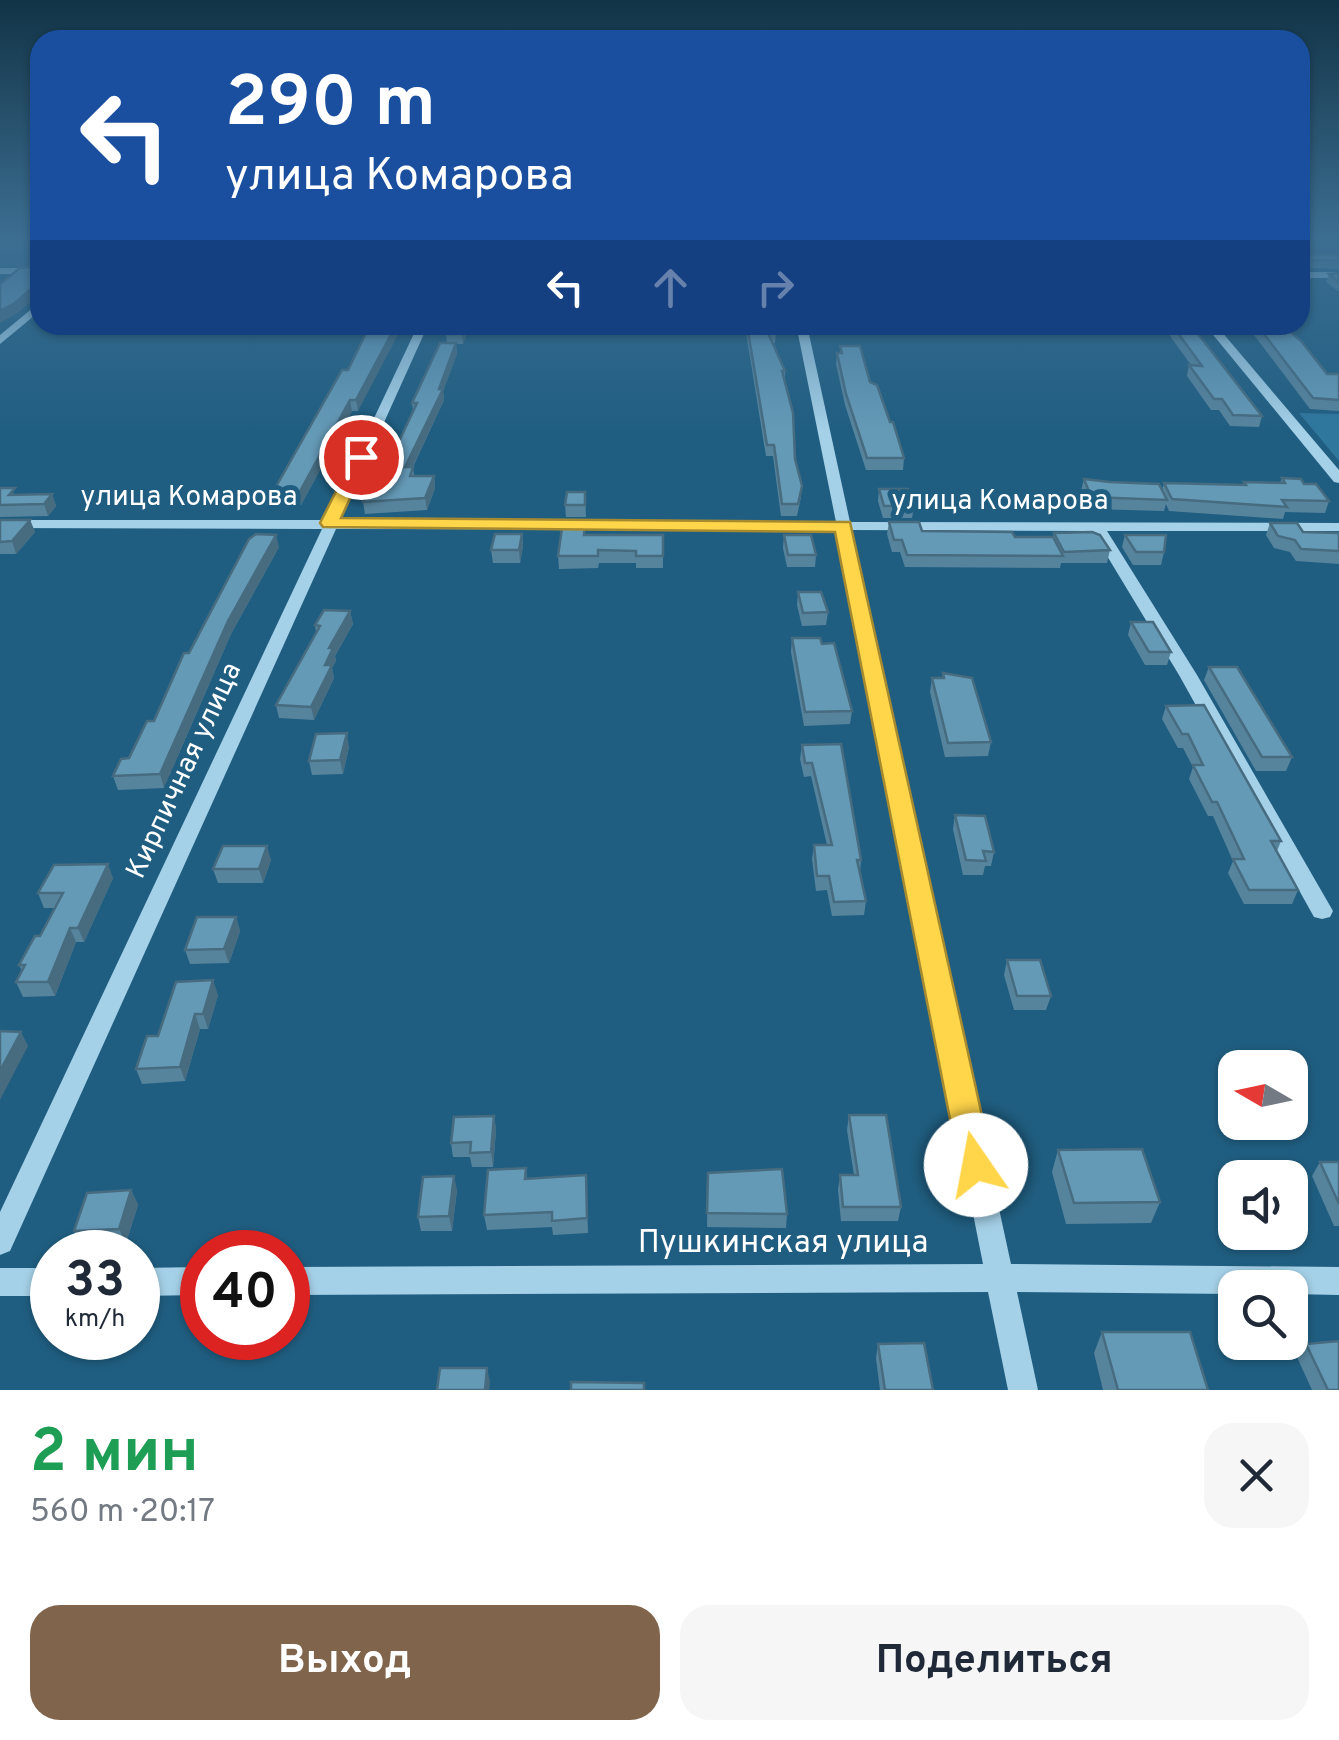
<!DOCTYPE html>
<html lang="ru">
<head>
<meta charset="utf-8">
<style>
	body { margin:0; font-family:Overpass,sans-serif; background:#f6f6f7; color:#1f2937; height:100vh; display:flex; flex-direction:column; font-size:38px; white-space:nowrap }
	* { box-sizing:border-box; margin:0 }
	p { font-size:32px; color:#747a83 }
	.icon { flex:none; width:55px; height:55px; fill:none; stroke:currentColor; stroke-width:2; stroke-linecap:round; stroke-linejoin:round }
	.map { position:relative; height:1390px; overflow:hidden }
	.sheet { display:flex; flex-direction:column; background:#fff; flex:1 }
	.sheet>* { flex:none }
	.banner { position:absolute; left:30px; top:30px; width:1280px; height:305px; border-radius:30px; box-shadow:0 2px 8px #0004; background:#1a4fa0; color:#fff; overflow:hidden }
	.needle { width:65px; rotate:279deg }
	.fabs { position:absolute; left:1218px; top:1050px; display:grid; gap:20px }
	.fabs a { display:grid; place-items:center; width:90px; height:90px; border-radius:20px; background:#fff; box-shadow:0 2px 8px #0004; font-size:50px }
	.speed { position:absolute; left:30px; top:1230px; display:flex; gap:20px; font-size:50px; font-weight:700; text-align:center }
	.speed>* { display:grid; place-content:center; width:130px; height:130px; border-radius:50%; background:#fff; box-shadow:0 2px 8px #0004; line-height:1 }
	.speed small { font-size:25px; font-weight:400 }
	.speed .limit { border:15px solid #d22; background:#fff; color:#111 }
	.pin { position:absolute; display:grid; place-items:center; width:85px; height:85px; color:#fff; margin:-42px; border:5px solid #fff; border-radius:50%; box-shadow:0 2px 10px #0007 }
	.me { position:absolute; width:110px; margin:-55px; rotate:348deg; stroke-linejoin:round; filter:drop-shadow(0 0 8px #0008) }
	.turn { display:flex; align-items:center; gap:35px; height:210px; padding:0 30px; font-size:45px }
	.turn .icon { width:130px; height:130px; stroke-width:2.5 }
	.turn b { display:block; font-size:70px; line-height:85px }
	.lanes { display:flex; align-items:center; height:95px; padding:0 30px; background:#0003; justify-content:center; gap:50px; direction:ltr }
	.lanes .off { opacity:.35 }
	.round { display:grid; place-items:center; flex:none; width:105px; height:105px; border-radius:30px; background:#f6f6f7 }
	.overview { display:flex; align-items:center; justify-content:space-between; height:170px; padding:0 30px }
	h1 { font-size:60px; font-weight:700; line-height:75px; color:#1e9e55 }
	.action { display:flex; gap:20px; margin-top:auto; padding:20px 30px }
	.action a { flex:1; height:115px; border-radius:30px; background:#80654c; color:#fff; font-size:40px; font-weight:700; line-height:115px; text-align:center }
	.action a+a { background:#f6f6f7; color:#1f2937 }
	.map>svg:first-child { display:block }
	.green { fill:#2f779d }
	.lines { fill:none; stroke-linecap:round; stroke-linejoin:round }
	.minor { fill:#a5d1e8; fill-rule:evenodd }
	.wall { fill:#57849d }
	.shaded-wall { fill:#476c80 }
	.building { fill:#659ab7; stroke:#476c80; stroke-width:2.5 }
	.route { fill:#ffd54a; stroke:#a68a30; stroke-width:2.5 }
	.labels { text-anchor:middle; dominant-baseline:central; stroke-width:10; stroke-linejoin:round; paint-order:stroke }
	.street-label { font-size:28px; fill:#fff; stroke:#205e81 }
	.near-street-label { font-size:32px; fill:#fff; stroke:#205e81 }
</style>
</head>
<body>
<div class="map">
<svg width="1339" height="1390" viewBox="0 0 1339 1390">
	<rect width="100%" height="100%" fill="#205e81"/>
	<path class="green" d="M1299,413L1339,414V461Z"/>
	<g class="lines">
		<g class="minor">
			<rect x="0" y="268" width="40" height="6"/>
			<rect x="1300" y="272" width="39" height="6"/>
			<path d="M40,302V311L0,344V335Z"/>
			<path d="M418,325H428L340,520L836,522L797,329H703L698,326L807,325L850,522L1339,523V531H1107L1197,675L1333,911L1330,917L1322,919L1314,917L1179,675L1092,531L852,530L1011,1264L1339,1267V1295L1290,1294V1288H1235V1294L1017,1292L1038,1390H1008L988,1292L288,1295V1267L983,1264L837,530L336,529L10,1251L0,1255V1212L322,529L0,528V520H326Z"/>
			<path d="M1205,325H1216L1339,470V483L1334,482Z"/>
			<path d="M202,1267V1295L138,1296V1268Z"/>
			<rect x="0" y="1268" width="52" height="28"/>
		</g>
	</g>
	<g class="wall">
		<path d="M1306,255H1339V269L1311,268L1304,262Z"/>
		<path d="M1339,273V291H1338L1326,282L1329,274Z"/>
		<path d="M370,325L358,411H352L301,505L275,504L273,492L348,370Z"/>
		<path d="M449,325H470L463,344H456L457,354L443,391L444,400L413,467L414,476H434L435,488L427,510L365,514L363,502L386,467L413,412L412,403L447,343L446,334Z"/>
		<path d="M747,325L776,333L775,343H773L785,371V382L801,497L797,516H781L773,456H766L746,333Z"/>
		<path d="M1162,325H1191L1262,416L1259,427L1230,426L1219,410H1211L1187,376L1189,365H1191Z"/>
		<path d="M1253,325H1282L1327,374H1339V411L1310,409L1251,331Z"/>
		<path d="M840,346L870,382L890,422L904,458L903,470H866L845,405L836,364L837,353H840Z"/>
		<path d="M1282,478L1304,484L1329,501L1325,513L1285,512L1283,519L1169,511L1166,504L1164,511L1089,509L1081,491L1084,479L1162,490L1164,483L1243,485L1244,482L1280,483Z"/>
		<path d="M0,488L17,495L52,494L56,506L48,516L0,517Z"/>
		<path d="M879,489L914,506L912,518H883L878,501Z"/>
		<path d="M585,492L586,517H566L565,505Z"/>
		<path d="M0,520H30L35,532L16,554H0Z"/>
		<path d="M889,522L922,531L1015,537H1053L1054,533L1110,550L1107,563H1061L1060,568L905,567L900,552H892L887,534Z"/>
		<path d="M1270,523L1303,532L1339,533V564L1296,561L1290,552L1274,548L1266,535Z"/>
		<path d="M522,534L523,546L520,563H493L491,550Z"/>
		<path d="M586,535H663V568H636V563H599L598,568L559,569L558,556Z"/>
		<path d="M784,535L816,555L815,567H787L783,548Z"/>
		<path d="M1125,535L1164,552L1161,565H1133L1122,547Z"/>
		<path d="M279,547L231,634L164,788L118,790L113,776L129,758L154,721L189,653Z"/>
		<path d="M798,592L828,612L826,625L802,626L797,605Z"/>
		<path d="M350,611L353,624L335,656L336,661L332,668L334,678L314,720L279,718L276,705L316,632L315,625Z"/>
		<path d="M1131,622L1171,652L1167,665H1145L1128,635Z"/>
		<path d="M792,638L852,711L850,724L804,726L791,652Z"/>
		<path d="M1209,667L1292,757L1286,771H1256L1204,680Z"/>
		<path d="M943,673L991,742L988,756L945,757L930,692L932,678H942Z"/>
		<path d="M1166,706L1281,841L1277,851L1298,890L1292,904H1244L1228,873L1233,861L1213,816H1208L1189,779L1193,767L1183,748H1178L1162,719Z"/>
		<path d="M841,744L861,860L860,873L866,901L864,915L832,916L827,890L816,891L812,859L814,845H827L811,776L804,777L800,759L802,745Z"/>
		<path d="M349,747L343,774L312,775L309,761Z"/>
		<path d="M955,815L994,852L991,866H985L983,875H963L953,829Z"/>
		<path d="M271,860L263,883H218L213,869Z"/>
		<path d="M113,878L84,942H76L55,996L23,997L16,982L22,971L19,965L40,936L56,908H44L38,893Z"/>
		<path d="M236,917L240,931L229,963L190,964L185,950Z"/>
		<path d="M1007,960L1051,996L1046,1010H1014L1004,975Z"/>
		<path d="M218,995L208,1029H200L185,1081L142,1084L136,1069L158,1036Z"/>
		<path d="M849,1115L901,1207L898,1221H841L838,1190L840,1175H854L847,1130Z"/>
		<path d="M494,1116L496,1130L493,1167H472L470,1157H453L451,1143Z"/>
		<path d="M1058,1150L1160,1202L1151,1223L1066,1224L1052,1172Z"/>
		<path d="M1320,1162H1339V1226H1334L1312,1176Z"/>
		<path d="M526,1168L527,1179L586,1175L588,1233L553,1235L552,1227L487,1230L484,1215Z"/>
		<path d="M708,1173L787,1214L786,1228L707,1227Z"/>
		<path d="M131,1190L138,1205L126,1243L81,1245L74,1231Z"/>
		<path d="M457,1190L452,1231H421L418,1217Z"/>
		<path d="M1102,1332L1208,1390H1103L1094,1353Z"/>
		<path d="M878,1344L933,1390H880L876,1358Z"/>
		<path d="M1306,1344L1339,1390H1312L1297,1357Z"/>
	</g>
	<g class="shaded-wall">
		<path d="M40,281V293L18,313L0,323V311Z"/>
		<path d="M396,325H403L358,411L356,400Z"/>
		<path d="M466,325H470L463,344L462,334Z"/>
		<path d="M456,343L457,354L443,391L444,400L407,479L405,467Z"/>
		<path d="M350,400L352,411L301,505L299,493Z"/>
		<path d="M434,476L435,488L427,510L425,498Z"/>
		<path d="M52,494L56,506L48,516L44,504Z"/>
		<path d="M30,520L35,532L16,554L12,541Z"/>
		<path d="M522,534L523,546L520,563L519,550Z"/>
		<path d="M276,535L279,547L231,634L164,788L160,774L228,621Z"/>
		<path d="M350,611L353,624L335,656L336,661L332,668L334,678L314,720L311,707L329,648Z"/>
		<path d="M347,733L349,747L343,774L340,760Z"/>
		<path d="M267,846L271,860L263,883L259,869Z"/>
		<path d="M108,864L113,878L84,942L78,928Z"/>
		<path d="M236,917L240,931L229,963L224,949Z"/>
		<path d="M70,928L76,942L55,996L48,982Z"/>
		<path d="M213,980L218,995L208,1029L203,1014Z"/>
		<path d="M195,1014L200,1029L185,1081L180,1067Z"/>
		<path d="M21,1032L28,1046L0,1100V1071Z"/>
		<path d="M494,1116L496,1130L493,1167L491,1152Z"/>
		<path d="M454,1176L457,1190L452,1231L449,1216Z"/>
		<path d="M131,1190L138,1205L126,1243L119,1229Z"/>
		<path d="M487,1368L490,1382L489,1390H485Z"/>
	</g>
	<g class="building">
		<path d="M1306,255H1339V261L1313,260Z"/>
		<path d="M40,266V281L15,303L0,311V284L20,268Z"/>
		<path d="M1339,273V282L1329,274Z"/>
		<path d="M370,325H396L356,400H350L299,493L273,492L342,370H348Z"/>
		<path d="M449,325H466L462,334H446Z"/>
		<path d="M747,325H774L776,333H768L785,371H782L793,413L795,459L802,486L798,504H782L774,445H767Z"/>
		<path d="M1172,325H1191L1262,416L1233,415L1222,399H1214L1189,365L1202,366Z"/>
		<path d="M1257,325H1282L1301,341L1327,374H1339V400L1313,398Z"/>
		<path d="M440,343H456L439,389H443L405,467H413L410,476H434L425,498L363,502L376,467H386L402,435L417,403H412Z"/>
		<path d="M840,346H860L870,382L877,385L890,422H893L904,458H867L846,394L837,353H842Z"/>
		<path d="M1282,478L1301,479L1304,484H1316L1329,501L1282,500L1287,507L1172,499L1164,483L1246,485L1244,482L1285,483Z"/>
		<path d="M1084,479L1110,482L1159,484L1167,500L1091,497Z"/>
		<path d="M0,488H15L9,495L52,494L44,504L0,505Z"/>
		<path d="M879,489H908L914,506H884Z"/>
		<path d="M567,492H585V505H565Z"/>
		<path d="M0,520H30L12,541L0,542Z"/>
		<path d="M563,521H585L584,535H663V556H636V551L598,550V556H558Z"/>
		<path d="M889,522H919L922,531L1012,532L1015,537H1053L1063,556L907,555L902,540H894Z"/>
		<path d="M1270,523H1297L1303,532L1339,533V551L1301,549L1295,540L1278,536Z"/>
		<path d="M1092,532L1100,535L1110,550L1064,552L1054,533Z"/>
		<path d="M256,534L276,535L228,621L160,774L113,776L121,759L129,758L147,721H154L184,653H189L249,539Z"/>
		<path d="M495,534H522L519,550H491Z"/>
		<path d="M784,535H811L816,555H788Z"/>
		<path d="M1125,535H1166L1164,552H1136Z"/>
		<path d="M798,592H821L828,612L803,613Z"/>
		<path d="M324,610L350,611L329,648H333L325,665H332L311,707L276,705L320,626L315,625Z"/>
		<path d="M1131,622H1153L1171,652H1149Z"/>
		<path d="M792,638H820L822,644L834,643L852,711L805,712Z"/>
		<path d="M1209,667H1237L1292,757H1262Z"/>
		<path d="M943,673L972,678L991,742L948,743L932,678H944Z"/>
		<path d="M1204,705L1281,841H1271L1298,890H1249L1233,859H1244L1217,802H1212L1193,765H1203L1188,734H1182L1166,706Z"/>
		<path d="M347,733L340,760L309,761L316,734Z"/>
		<path d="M841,744L861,860H857L866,901L834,902L829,876H817L814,845H832L812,763H805L802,745Z"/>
		<path d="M955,815L985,816L994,852L983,851L986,861L966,860Z"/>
		<path d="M223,846H267L259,869H213Z"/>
		<path d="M108,864L78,928H70L48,982H16L25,965H19L35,936H40L63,893H38L54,865Z"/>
		<path d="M197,917H236L224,949L185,950Z"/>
		<path d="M1007,960H1040L1051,996H1017Z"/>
		<path d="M213,980L203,1014H195L180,1067L136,1069L147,1036H158L176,982Z"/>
		<path d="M0,1031L21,1032L0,1071Z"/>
		<path d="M849,1115H886L901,1207H843L840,1175H858Z"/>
		<path d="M494,1116L491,1152L470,1153L471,1142L451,1143L454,1117Z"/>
		<path d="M1142,1149L1160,1202L1074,1203L1058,1150Z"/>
		<path d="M1320,1162H1339V1204Z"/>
		<path d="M526,1168L525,1179L586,1175L587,1218L552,1221V1212L484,1215L488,1170Z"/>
		<path d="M782,1169L787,1214L707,1213L708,1173Z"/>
		<path d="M454,1176L449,1216L418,1217L423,1177Z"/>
		<path d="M131,1190L119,1229L74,1231L87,1193Z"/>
		<path d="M1102,1332H1190L1208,1390H1118Z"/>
		<path d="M1339,1341V1390H1328L1306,1344Z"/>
		<path d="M924,1343L933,1390H885L878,1344Z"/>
		<path d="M440,1368H487L485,1390H437Z"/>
		<path d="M571,1382L644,1383V1390H571Z"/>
	</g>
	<linearGradient id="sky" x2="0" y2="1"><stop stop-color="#123447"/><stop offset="0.55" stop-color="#3c6e92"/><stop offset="1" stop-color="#3c6e92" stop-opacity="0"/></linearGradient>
	<rect width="1339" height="432" fill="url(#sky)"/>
	<path class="route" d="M355,454L369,457L341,518L850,522L993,1165L988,1176L976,1181L964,1176L959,1165L835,532L323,527L320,523Z"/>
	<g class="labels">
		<g class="street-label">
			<text x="189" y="498">улица Комарова</text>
			<text x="1000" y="502">улица Комарова</text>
			<text transform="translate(185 771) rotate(-65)">Кирпичная улица</text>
		</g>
		<g class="near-street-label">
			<text x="783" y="1244">Пушкинская улица</text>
		</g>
	</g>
</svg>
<div class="fabs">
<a><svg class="needle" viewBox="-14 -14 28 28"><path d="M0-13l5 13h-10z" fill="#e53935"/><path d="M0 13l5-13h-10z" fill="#747a83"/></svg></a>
<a><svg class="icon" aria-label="sound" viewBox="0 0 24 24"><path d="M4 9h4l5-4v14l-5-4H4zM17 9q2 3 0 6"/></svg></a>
<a><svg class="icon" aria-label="search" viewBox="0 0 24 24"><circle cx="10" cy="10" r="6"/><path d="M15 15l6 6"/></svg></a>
</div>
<div class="speed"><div>33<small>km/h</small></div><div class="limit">40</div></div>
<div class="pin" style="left:361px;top:457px;background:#d93025"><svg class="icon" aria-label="arrive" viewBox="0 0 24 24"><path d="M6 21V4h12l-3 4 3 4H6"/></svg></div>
<svg class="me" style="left:976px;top:1165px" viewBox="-20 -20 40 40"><circle r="19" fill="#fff"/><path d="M0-13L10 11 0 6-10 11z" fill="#ffd54a"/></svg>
<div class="banner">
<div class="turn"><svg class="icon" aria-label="left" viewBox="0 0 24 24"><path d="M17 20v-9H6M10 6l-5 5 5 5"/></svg><div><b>290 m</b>улица Комарова</div></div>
<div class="lanes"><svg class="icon" aria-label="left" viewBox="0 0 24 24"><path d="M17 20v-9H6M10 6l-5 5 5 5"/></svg><svg class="icon off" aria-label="ahead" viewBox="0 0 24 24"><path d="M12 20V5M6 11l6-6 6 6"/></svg><svg class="icon off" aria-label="right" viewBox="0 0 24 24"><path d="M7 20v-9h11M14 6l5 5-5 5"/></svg></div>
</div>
</div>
<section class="sheet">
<div class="overview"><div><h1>2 мин</h1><p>560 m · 20:17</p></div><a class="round"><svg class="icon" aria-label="close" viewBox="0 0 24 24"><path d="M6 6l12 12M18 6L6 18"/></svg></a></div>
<div class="action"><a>Выход</a><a>Поделиться</a></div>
</section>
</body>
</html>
